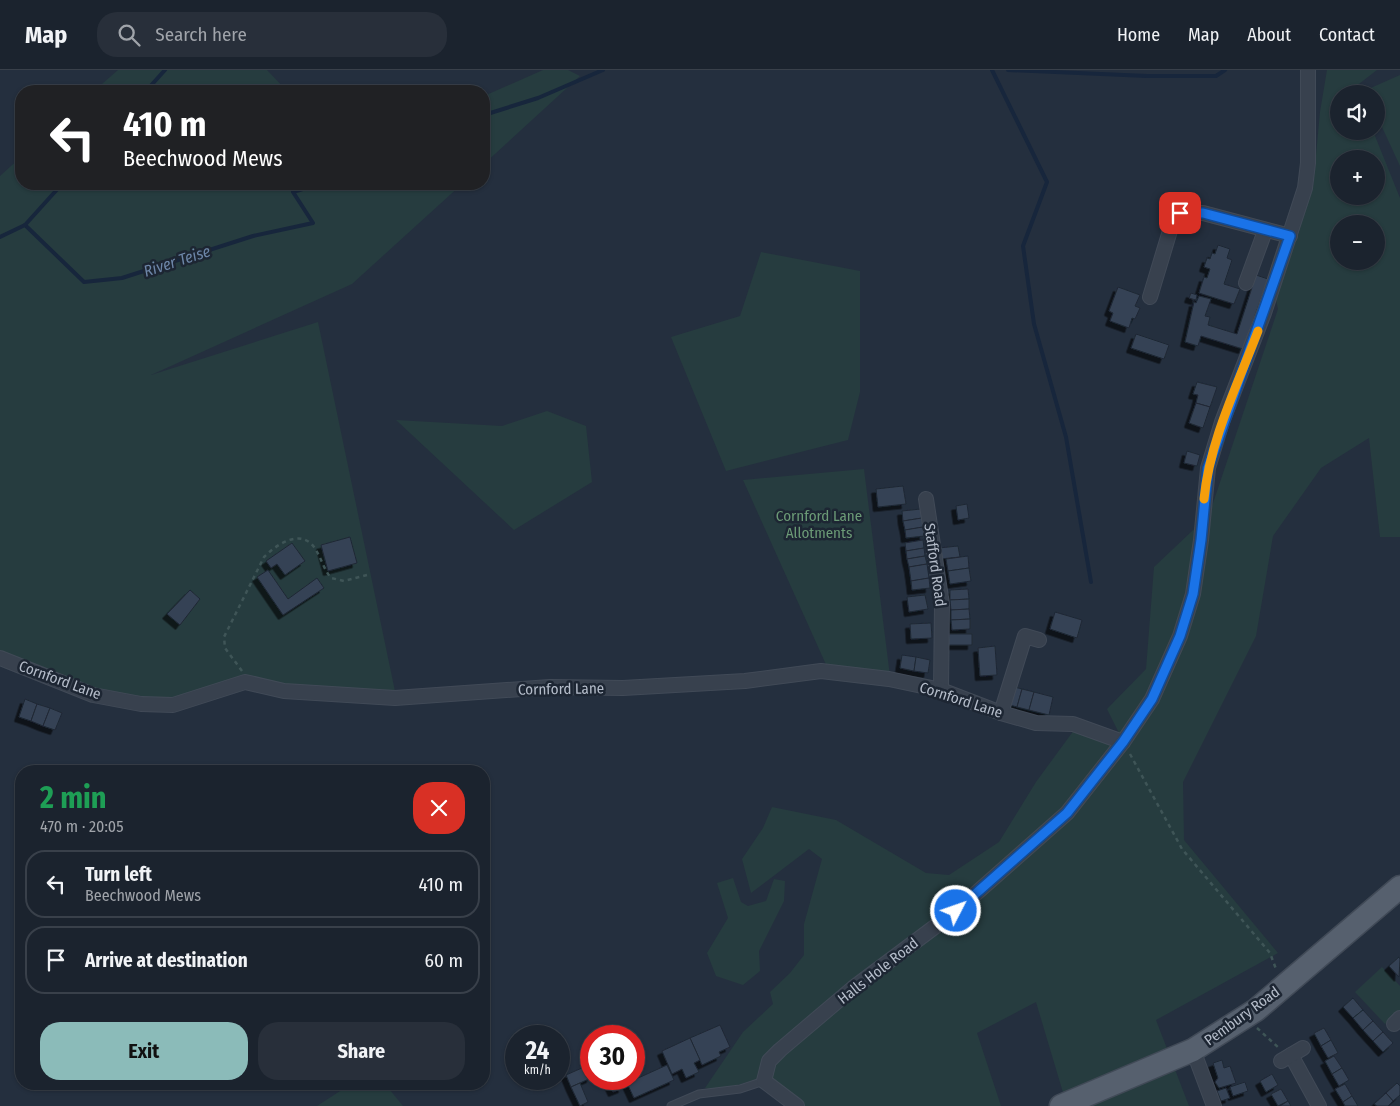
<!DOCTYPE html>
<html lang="en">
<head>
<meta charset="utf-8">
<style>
	body { margin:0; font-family:"Fira Sans Condensed",sans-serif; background:#282f3a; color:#f1f3f6; height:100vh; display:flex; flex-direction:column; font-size:19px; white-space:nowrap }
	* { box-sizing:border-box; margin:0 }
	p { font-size:16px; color:#a0a4aa }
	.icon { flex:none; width:28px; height:28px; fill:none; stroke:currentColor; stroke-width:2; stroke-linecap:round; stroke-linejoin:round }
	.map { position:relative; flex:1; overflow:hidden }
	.sheet { position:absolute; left:15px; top:695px; width:475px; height:325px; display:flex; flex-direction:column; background:#1b232e; border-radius:20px; box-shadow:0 1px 4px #0004,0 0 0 1px #39404a }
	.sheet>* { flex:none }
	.guide { position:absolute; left:15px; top:15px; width:475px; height:105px; border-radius:20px; box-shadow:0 1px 4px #0004,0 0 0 1px #39404a; background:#202124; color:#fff; overflow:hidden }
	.controls { position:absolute; left:1330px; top:15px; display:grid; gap:10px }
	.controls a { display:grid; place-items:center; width:55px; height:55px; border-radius:50%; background:#1b232e; box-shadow:0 1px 4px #0004,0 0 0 1px #39404a; font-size:25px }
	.speed { position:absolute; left:505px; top:955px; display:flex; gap:10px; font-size:25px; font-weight:700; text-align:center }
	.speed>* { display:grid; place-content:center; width:65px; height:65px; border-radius:50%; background:#1b232e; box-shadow:0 1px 4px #0004,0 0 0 1px #39404a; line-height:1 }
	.speed small { font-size:12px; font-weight:400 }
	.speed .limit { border:8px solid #d22; background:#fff; color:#111 }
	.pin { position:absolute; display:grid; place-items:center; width:42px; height:42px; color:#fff; margin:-21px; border-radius:10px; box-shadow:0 2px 8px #0006 }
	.me { position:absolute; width:55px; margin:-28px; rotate:49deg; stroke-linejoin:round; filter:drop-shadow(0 0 4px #0008) }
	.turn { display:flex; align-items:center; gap:18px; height:105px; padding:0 25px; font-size:22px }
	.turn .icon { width:65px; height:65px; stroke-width:2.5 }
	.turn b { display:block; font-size:35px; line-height:42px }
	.round { display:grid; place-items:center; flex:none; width:52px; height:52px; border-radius:20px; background:#282f3a }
	.summary { display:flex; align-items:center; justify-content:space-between; height:85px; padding:0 25px }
	h1 { font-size:30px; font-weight:700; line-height:38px; color:#1e9e55 }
	.action { display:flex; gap:10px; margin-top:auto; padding:10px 25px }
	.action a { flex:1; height:58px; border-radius:20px; background:#8bbbb9; color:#111; font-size:20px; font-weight:700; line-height:58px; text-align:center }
	.action a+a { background:#282f3a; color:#f1f3f6 }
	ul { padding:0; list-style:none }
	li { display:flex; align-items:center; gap:15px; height:68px; margin:0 10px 8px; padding:0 15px; border:2px solid #39404a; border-radius:20px }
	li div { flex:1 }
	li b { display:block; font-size:19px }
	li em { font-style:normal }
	header { display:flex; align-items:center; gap:30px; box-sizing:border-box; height:70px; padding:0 25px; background:#1b232e; border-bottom:1px solid #39404a }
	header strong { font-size:24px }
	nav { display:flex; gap:28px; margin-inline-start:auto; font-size:18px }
	.search { width:350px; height:45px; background:#282f3a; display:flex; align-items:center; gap:12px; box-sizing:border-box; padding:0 18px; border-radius:20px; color:#a0a4aa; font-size:19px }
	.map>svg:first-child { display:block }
	.green { fill:#263c3f; fill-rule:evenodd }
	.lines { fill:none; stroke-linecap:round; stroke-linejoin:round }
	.stream { stroke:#17263c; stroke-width:4 }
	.building { fill:#364354; stroke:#1f2835; filter:url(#shadow) }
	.lane-casing { stroke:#414a57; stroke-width:9 }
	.street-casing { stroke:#414a57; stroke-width:16 }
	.primary-casing { stroke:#414a57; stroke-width:25 }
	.path { stroke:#3f5557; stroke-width:2.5; stroke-dasharray:4 4; stroke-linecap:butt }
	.lane { stroke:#38414e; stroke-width:7 }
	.street { stroke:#38414e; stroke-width:14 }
	.primary { stroke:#56606e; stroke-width:22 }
	.route-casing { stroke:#114b97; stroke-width:12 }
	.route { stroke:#1a73e8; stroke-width:9 }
	.slow { stroke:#f59e0b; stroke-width:9 }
	.labels { text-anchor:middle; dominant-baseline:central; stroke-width:5; stroke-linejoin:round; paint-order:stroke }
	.park-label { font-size:15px; fill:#6b9a76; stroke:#1d2633 }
	.street-label { font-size:15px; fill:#b4bcc9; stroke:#1d2633 }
	.water-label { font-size:16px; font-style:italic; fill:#6d86a8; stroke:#1d2633 }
</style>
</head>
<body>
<header>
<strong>Map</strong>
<div class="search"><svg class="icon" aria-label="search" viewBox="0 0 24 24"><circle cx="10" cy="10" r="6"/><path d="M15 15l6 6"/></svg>Search here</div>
<nav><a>Home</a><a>Map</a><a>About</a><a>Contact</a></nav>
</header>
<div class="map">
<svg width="1400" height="1036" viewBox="0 0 1400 1036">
	<defs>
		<filter id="shadow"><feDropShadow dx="-4.5" dy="4.5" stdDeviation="0" flood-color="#0009"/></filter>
	</defs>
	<rect width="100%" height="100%" fill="#242f3e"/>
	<g class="green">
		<path d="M118,0H267L287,21H94Z"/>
		<path d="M543,0H568L580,6L484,94V26Z"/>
		<path d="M1327,0H1377L1355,17L1357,24H1339V61H1373L1400,128V467H1380L1369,368L1321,398L1273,466L1256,566L1183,712L1184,770L1278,883L1156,950L1189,1036H1067L1036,932L977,963L1001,1036H796L764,1007L718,1021L705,1018L743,962L773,934L770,922L790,903L804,885V854L822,789L809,779L751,823L742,789L763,758L772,737L836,750L926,803L949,805L999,772L1036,712L1077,656L1123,671L1107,639L1146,599L1154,497L1209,445L1278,239L1275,224L1313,117L1320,42ZM1339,89H1376V126H1339ZM1339,154H1376V191H1339Z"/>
		<path d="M1400,5V96L1376,44V24H1367L1366,20Z"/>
		<path d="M21,87V114H462L352,214L151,305L318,252L396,626L245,612L212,621L141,634L0,588V106Z"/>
		<path d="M761,182L860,201V322L848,370L726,401L671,267L740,246Z"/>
		<path d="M547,341L586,356L592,412L514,460L396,350L502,356Z"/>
		<path d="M864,399L890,606L828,599L743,410Z"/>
		<path d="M733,808L741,832L748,836L766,831L774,809L785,811L784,831L759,881L760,901L743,915L716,906L707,883L728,848L717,813Z"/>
		<path d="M1382,897L1400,916V940L1385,954L1355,922Z"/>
		<path d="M351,1014H385L403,1036H317Z"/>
	</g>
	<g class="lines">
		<g class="stream">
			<path d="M992,0L1047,112L1023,176L1034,254L1066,367L1091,512"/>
			<path d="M1008,0L1147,6H1216L1225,0"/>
			<path d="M146,21L165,0"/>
			<path d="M484,45L538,28L603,0"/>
			<path d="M25,155L84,212L122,208L253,166L313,153L293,122L319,114"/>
			<path d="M0,167L25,155L62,114"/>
		</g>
	</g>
	<g class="building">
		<path d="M1218,175L1230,179L1227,188L1232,190L1224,214L1240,219L1234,234L1199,223L1204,207L1207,208L1210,199L1204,197L1207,188L1210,189L1212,183L1215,184Z"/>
		<path d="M1256,205L1268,209L1243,279L1201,266L1198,276L1185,272L1194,232L1196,233L1199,226L1211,229L1205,246L1210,247L1208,255L1237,264Z"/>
		<path d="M1118,217L1140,225L1135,236L1140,238L1135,249L1132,248L1129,258L1110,251L1113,243L1109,241Z"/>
		<path d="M1191,223L1197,225L1196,230L1189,228Z"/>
		<path d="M1136,264L1169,275L1164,289L1131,278Z"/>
		<path d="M1197,312L1217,317L1210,337L1196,333L1198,325L1193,324Z"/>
		<path d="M1196,333L1210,337L1203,358L1189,353Z"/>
		<path d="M1187,381L1200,385L1197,396L1184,393Z"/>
		<path d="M903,416L906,434L878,437L876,419Z"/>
		<path d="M967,434L969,448L958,450L956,436Z"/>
		<path d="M921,439L922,448L903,451L902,441Z"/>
		<path d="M922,448L923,457L905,460L903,451Z"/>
		<path d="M923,457L924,466L906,468L905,460Z"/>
		<path d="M350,467L357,493L328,501L321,475Z"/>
		<path d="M923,470L924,478L906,481L905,473Z"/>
		<path d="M292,473L305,491L285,505L277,494L271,498L266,491Z"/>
		<path d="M958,476L960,487L940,489L939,478Z"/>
		<path d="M924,478L925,486L907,489L906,481Z"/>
		<path d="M925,486L927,494L909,497L907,489Z"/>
		<path d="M968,486L969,498L948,501L946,489Z"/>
		<path d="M927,494L929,508L911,511L909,497Z"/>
		<path d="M969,498L971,511L950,514L948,501Z"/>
		<path d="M268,500L288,529L317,508L324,518L283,545L257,507Z"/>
		<path d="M929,508L930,518L912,520L911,511Z"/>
		<path d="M968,519L969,529L950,530V520Z"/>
		<path d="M190,520L200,529L180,555L167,544Z"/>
		<path d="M925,525L928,539L909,542L907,527Z"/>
		<path d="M969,529V539L951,540L950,530Z"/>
		<path d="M969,539L970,549L951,550V540Z"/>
		<path d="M1055,542L1082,550L1077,568L1050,559Z"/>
		<path d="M970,549V559L952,560L951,550Z"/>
		<path d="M931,553L932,568L911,569L910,554Z"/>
		<path d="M949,564H972V575H948Z"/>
		<path d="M995,576L997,605L980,606L978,578Z"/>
		<path d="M902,585L916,587L914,601L900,598Z"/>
		<path d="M916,587L930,590L928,603L914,601Z"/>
		<path d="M1011,616L1022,619L1017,637L1007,634Z"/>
		<path d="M1022,619L1034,622L1029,640L1017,637Z"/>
		<path d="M1034,622L1053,627L1049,645L1029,640Z"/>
		<path d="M25,629L37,634L31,651L19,647Z"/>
		<path d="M37,634L50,638L43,656L31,651Z"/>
		<path d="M50,638L62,643L55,660L43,656Z"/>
		<path d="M1399,887L1400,889L1399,907L1389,896Z"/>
		<path d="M1353,928L1363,940L1353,948L1343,937Z"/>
		<path d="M1363,940L1373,951L1363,960L1353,948Z"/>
		<path d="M1373,951L1383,962L1373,971L1363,960Z"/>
		<path d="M720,955L730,977L719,982L721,986L702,995L690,968Z"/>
		<path d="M1324,958L1331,970L1321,976L1314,963Z"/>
		<path d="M1383,962L1393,973L1383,982L1373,971Z"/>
		<path d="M690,968L700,990L694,993L699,1002L686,1008L682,999L672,1004L662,981Z"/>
		<path d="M1331,970L1338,983L1328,988L1321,976Z"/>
		<path d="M1334,986L1342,998L1332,1004L1325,991Z"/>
		<path d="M1222,990L1224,998L1230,996L1236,1013L1219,1018L1215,1012L1218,1008L1213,993Z"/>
		<path d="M591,994V1008L571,1017L566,1005Z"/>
		<path d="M667,995L674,1010L634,1028L627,1013Z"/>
		<path d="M1342,998L1349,1010L1339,1016L1332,1004Z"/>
		<path d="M1272,1004L1278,1015L1266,1022L1260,1011Z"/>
		<path d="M607,1009H619L623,1018L613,1022Z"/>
		<path d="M1245,1012L1248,1021L1233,1026L1230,1017Z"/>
		<path d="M580,1013L588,1032L580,1036L571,1017Z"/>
		<path d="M1397,1013L1400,1016V1025L1393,1031L1386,1023Z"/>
		<path d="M1345,1014L1352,1026L1343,1032L1335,1019Z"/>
		<path d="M1226,1018L1230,1028L1221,1031L1217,1021Z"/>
		<path d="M1281,1019L1288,1031L1278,1036L1271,1024Z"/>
		<path d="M1386,1023L1393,1031L1388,1036H1377L1374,1034Z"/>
		<path d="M1352,1026L1358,1036H1345L1343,1032Z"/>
		<path d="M1288,1031L1291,1036H1280Z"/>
	</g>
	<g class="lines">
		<g class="lane-casing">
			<path id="lane" d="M671,1036L699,1024L740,1019L764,1011"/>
		</g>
		<g class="street-casing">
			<g id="street">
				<path d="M1246,213L1265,161"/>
				<path d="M1150,227L1172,154L1180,143H1203L1290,166"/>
				<path d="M926,429L942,534L941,620"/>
				<path d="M0,588L93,625L141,634L173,635L245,612L284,621L395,628L550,617L623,618L745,611L821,601L889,609L941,620L1001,643L1036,653L1073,654L1123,672"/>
				<path d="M1001,643L1025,566L1039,570"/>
				<path d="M1394,954L1400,948"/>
				<path d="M1193,980L1214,1036"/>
				<path d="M1291,985L1319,1036"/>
				<path d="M1281,991L1303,978"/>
				<path d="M797,1036L764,1011L769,991L780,980L853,918L956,841L1067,743L1123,672L1152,629L1180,566L1193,524L1201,470L1208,398L1222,352L1264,243L1305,118L1308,93V0"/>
			</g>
		</g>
		<g class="primary-casing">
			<path id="primary" d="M1061,1036L1193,980L1256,940L1400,817"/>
		</g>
		<g class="path">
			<path d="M242,601L225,578L224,567L264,487C276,475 300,458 314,477C321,487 323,498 331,508L344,511L367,505"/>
			<path d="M1130,684L1182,779L1270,883L1276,899"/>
			<path d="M1257,958L1279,978"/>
		</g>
		<use href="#lane" class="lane"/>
		<use href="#street" class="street"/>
		<use href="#primary" class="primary"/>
	</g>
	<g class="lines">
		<g class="route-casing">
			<path id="route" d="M956,841L1067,743L1123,672L1152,629L1180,566L1193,524L1201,470L1208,398L1290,166L1203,143H1180"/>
		</g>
		<use href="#route" class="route"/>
		<path class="slow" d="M1204,429C1210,370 1237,316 1258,261"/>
	</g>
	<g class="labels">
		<g class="park-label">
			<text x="819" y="446">Cornford Lane<tspan x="819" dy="17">Allotments</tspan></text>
		</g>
		<g class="street-label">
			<text transform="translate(935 495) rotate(82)">Stafford Road</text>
			<text transform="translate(60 610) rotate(20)">Cornford Lane</text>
			<text transform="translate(561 619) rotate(-1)">Cornford Lane</text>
			<text transform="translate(961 630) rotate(18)">Cornford Lane</text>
			<text transform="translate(878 901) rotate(-38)">Halls Hole Road</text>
			<text transform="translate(1242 946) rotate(-36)">Pembury Road</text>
		</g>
		<g class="water-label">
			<text transform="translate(177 191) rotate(-18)">River Teise</text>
		</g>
	</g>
</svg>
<div class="controls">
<a><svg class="icon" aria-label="sound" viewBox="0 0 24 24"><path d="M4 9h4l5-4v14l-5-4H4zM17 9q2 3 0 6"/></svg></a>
<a>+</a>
<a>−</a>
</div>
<div class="speed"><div>24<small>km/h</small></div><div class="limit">30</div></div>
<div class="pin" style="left:1180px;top:143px;background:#d93025"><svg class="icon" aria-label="arrive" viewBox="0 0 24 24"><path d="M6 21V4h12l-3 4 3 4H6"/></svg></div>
<svg class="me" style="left:956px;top:841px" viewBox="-20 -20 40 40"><circle r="17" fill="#1a73e8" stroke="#fff" stroke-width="3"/><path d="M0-11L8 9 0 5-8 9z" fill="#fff"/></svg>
<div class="guide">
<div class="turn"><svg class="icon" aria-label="left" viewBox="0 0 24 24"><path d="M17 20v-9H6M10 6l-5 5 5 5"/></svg><div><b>410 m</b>Beechwood Mews</div></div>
</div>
<section class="sheet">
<div class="summary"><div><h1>2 min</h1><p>470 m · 20:05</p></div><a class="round" style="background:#d93025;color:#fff"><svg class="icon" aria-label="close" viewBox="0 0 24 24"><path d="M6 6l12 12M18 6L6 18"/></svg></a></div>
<ul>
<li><svg class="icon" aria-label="left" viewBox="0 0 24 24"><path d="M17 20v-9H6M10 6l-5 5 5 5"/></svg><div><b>Turn left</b><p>Beechwood Mews</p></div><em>410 m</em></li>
<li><svg class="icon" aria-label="arrive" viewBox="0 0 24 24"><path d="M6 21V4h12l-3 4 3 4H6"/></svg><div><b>Arrive at destination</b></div><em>60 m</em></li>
</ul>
<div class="action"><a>Exit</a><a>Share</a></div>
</section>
</div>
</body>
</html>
